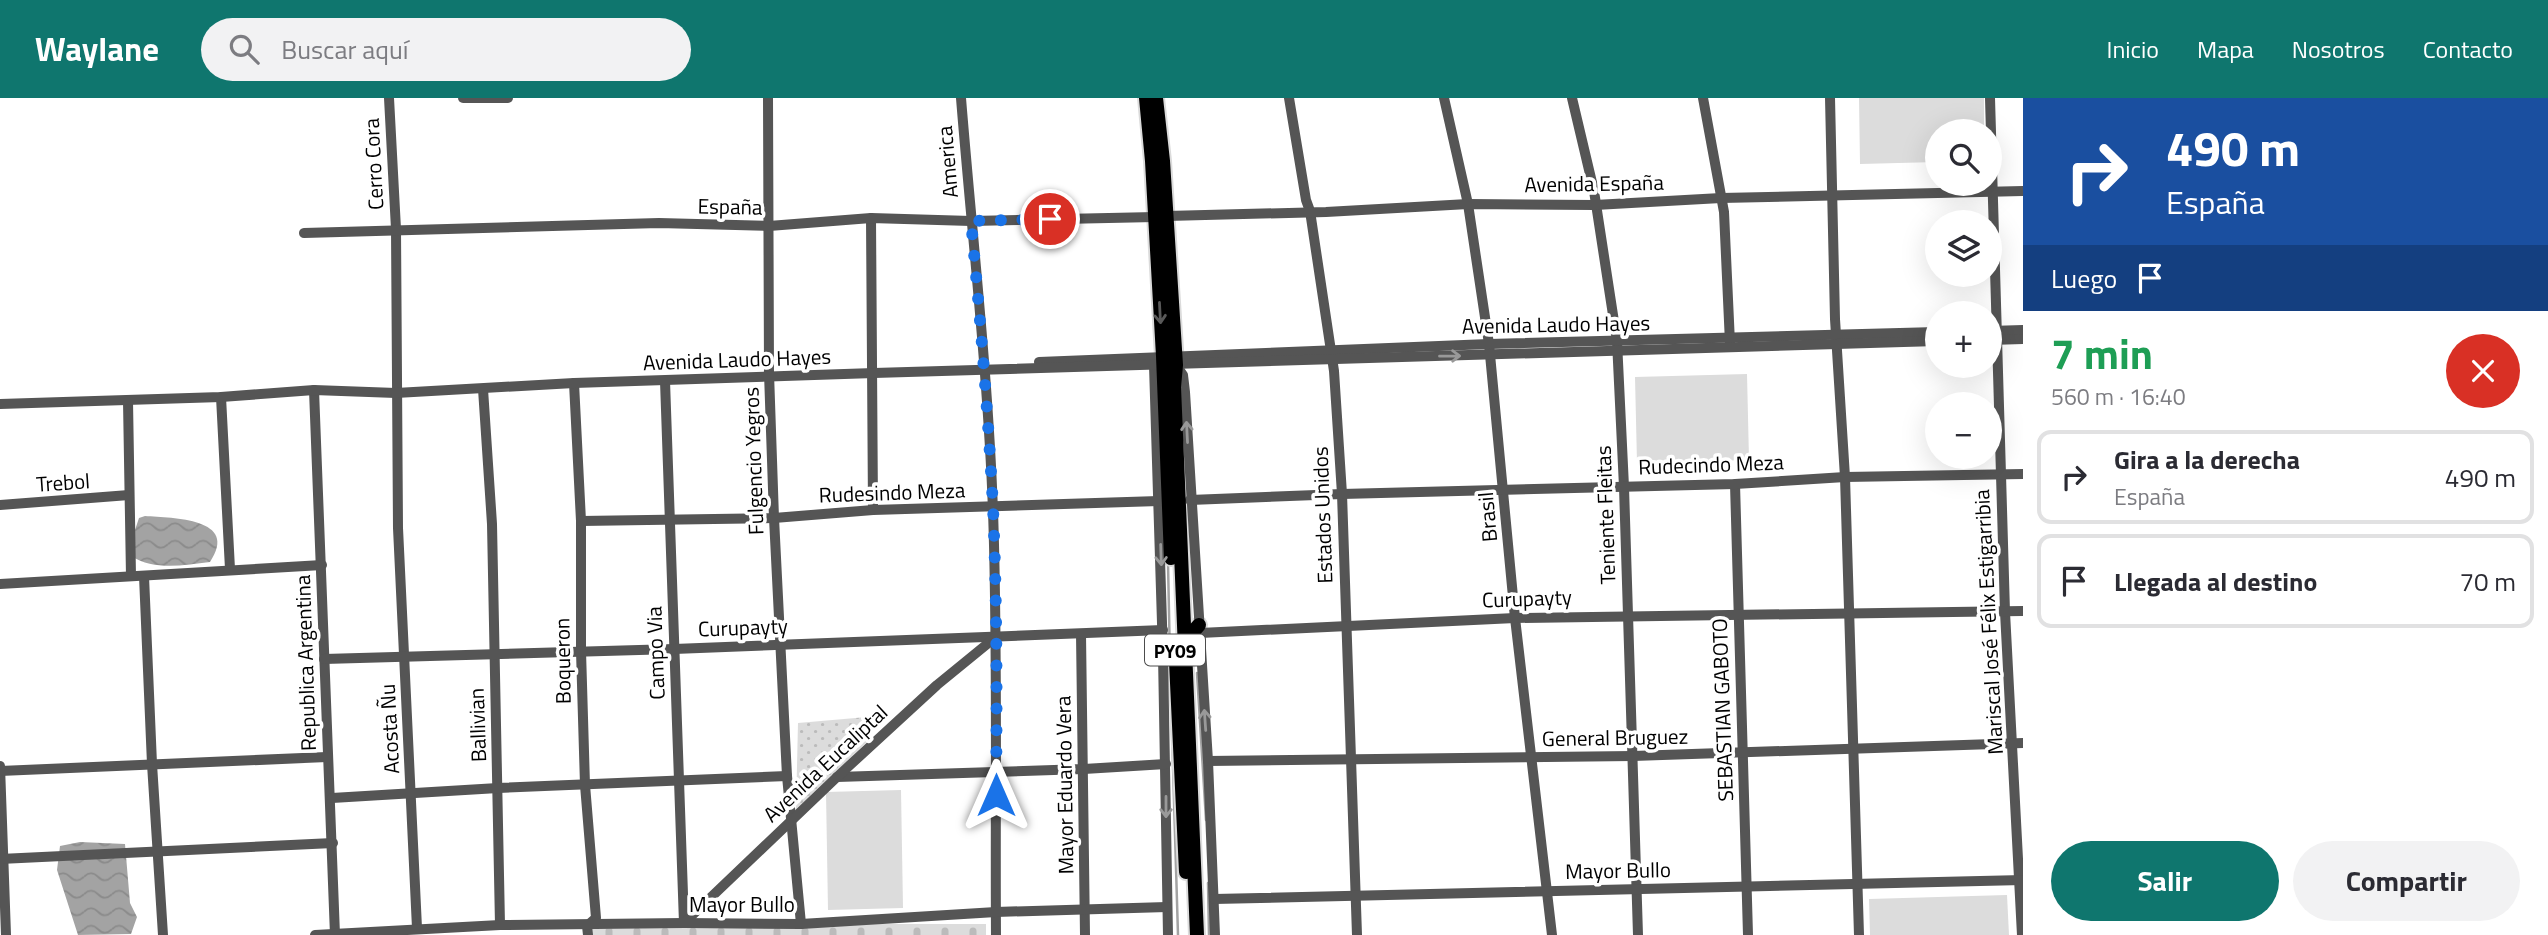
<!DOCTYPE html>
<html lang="es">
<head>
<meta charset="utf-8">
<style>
	body { margin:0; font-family:"Titillium Web",sans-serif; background:#f2f2f3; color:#2b2b33; height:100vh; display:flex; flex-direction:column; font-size:26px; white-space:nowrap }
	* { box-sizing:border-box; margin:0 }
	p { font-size:23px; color:#7c7c81 }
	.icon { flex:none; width:38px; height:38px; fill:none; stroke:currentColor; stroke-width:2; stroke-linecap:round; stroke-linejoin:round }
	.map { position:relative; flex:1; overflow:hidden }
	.details { display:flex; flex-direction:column; background:#fff; width:525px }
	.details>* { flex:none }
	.top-card { background:#1a4fa0; color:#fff; overflow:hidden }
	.buttons { position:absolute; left:1925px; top:21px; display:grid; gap:14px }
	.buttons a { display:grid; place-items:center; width:77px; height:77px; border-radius:50%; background:#fff; box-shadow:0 7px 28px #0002; font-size:35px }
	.pin { position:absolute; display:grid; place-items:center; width:60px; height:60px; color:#fff; margin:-30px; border:4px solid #fff; border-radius:50%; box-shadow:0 2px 7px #0007 }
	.me { position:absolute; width:77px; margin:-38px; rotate:0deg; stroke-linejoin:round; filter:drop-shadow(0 0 5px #0008) }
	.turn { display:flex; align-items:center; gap:24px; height:147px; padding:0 28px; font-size:32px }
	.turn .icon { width:91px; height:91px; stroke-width:2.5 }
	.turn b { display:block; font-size:49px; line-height:60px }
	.then { display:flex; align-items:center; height:66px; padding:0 28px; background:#0003; gap:14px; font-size:26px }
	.round { display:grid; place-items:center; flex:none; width:74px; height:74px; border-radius:37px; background:#f2f2f3 }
	.summary { display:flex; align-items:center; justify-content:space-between; height:119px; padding:0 28px }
	h1 { font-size:42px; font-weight:700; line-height:52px; color:#1e9e55 }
	.button { display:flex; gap:14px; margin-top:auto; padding:14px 28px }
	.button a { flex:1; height:80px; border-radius:42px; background:#0f766e; color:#fff; font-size:28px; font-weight:700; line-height:80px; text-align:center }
	.button a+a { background:#f2f2f3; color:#2b2b33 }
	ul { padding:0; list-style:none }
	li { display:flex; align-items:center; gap:21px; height:94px; margin:0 14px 10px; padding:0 14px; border:4px solid #e1e1e2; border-radius:14px }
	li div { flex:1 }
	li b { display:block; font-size:26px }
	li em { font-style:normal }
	header { display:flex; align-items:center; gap:42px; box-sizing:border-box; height:98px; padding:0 35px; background:#0f766e; color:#fff }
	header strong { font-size:33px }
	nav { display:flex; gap:38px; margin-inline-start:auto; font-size:24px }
	.search { width:490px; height:63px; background:#f2f2f3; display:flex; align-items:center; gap:18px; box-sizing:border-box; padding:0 24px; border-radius:38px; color:#7c7c81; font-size:26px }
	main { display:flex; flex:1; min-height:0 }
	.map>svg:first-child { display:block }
	.cemetery { fill:url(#cemetery-stones) }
	.park { fill:url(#park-dots) }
	.pitch { fill:#dcdcdc }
	.water { fill:url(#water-waves) }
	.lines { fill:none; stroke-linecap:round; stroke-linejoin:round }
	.stream { stroke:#a3a3a3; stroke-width:2.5 }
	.highway-casing { stroke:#dbdbdb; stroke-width:18 }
	.minor { stroke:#555; stroke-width:10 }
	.highway { stroke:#000; stroke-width:14 }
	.oneway { stroke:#595959 }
	.oneway2 { stroke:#999 }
	.route { stroke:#1a73e8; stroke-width:12; stroke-dasharray:0 21.6 }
	.labels { text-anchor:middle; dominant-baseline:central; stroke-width:7; stroke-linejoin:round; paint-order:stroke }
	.shield { fill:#fff; stroke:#4c4c4c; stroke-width:2 }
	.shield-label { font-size:19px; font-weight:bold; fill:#000 }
	.street-label { font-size:21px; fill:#000; stroke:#fff }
</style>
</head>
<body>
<header>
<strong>Waylane</strong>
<div class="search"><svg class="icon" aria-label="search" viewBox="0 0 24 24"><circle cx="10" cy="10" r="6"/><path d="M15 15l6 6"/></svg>Buscar aquí</div>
<nav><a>Inicio</a><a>Mapa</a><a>Nosotros</a><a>Contacto</a></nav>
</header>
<main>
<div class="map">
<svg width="2023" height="837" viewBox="0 0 2023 837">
	<defs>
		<pattern id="cemetery-stones" width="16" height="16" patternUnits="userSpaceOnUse" patternTransform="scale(1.75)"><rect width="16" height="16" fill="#dcdcdc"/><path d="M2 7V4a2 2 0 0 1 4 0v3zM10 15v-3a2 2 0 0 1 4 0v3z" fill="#bbb"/></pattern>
		<pattern id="park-dots" width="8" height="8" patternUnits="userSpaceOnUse" patternTransform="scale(1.75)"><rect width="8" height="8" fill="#dcdcdc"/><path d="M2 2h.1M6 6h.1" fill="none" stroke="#bbb" stroke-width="1.8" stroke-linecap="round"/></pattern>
		<pattern id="water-waves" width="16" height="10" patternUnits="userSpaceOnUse" patternTransform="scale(1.75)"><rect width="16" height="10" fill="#a3a3a3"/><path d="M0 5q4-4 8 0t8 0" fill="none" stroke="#8b8b8b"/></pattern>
	</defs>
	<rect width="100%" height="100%" fill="#fff"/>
	<path class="cemetery" d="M801,826H986V837H592V831Z"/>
	<path class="park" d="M867,619V644L796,711L798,625Z"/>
	<g class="pitch">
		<path d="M1859,0H1984V33H1937V64L1860,66Z"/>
		<path d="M1747,276L1749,362L1637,365L1635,279Z"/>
		<path d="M901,692L903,810L828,812L826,694Z"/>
		<path d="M2007,797L2009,837H1870L1869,801Z"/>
	</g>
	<g class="water">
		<path d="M145,418C173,420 240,420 210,464C183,467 155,473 131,458L134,435L139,420Z"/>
		<path d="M80,744L125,746L130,805L137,819L131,836L78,837L57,772L60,748Z"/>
	</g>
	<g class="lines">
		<g class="stream">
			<path d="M1168,465L1170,563"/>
			<path d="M1197,575L1206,722"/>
			<path d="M1171,601L1178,837"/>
			<path d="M1208,785L1209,837"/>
		</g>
		<g class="highway-casing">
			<g id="highway">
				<path d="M1146,0L1152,63L1163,258L1171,460"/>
				<path d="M1156,0L1163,63L1176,267L1174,289L1197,837"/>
				<path d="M1184,544L1199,527"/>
				<path d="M1176,564L1186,774"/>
			</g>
		</g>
		<g class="minor">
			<path d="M389,0L396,131L398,430L417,830"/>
			<path d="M463,0H508"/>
			<path d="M768,0L769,275L774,420L787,678L801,826"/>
			<path d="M961,0C972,137 988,275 993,413C998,554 995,695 996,837"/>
			<path d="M1289,0L1306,102L1310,113L1334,273L1342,396L1357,837"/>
			<path d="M1444,0L1468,106L1489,246L1515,520L1552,837"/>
			<path d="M1572,0L1594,93L1617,243L1624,389L1638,837"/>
			<path d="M1703,0L1724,114L1730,245"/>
			<path d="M1830,0L1835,221L1845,379L1859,837"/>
			<path d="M1990,0L2005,514L2022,837"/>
			<path d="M1167,118L1326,114L1468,106L1595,107L1721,100L2023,93"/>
			<path d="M871,120L873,412"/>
			<path d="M304,135L659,125L769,128L871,120L971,123L1155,119"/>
			<path d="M1990,233L2023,232"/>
			<path d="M1990,242L2023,241"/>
			<path d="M1039,264L1489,246L1937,234"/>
			<path d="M1154,267L1163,557L1168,837"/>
			<path d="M1176,267L1183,277L1185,294L1208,663L1215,837"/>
			<path d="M665,283L684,825"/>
			<path d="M574,285L581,423V553L585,687L596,820L587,828L588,837"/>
			<path d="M483,291L492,426L500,827"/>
			<path d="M314,292L335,837"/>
			<path d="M221,299L230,471"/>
			<path d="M128,303L131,478"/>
			<path d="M0,306L221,299L314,292L396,295L574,285L874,275L1937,243"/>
			<path d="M1735,386L1748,837"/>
			<path d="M1190,402L1342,396L1735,386L1845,379L2023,376"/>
			<path d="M0,407L129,397"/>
			<path d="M581,423L774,420L873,412L1159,403"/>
			<path d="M144,478L152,666L163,837"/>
			<path d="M0,486L322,467"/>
			<path d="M1200,535L1515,520L2023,513"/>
			<path d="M1081,536L1085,837"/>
			<path d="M324,561L674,551L1163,532"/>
			<path d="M1208,663L1633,658L2023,645"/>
			<path d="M0,668L6,837"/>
			<path d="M0,673L327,659"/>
			<path d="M837,679L1084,671L1166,666"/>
			<path d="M332,700L498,690L787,678"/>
			<path d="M0,761L333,745"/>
			<path d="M1214,801L2023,782"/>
			<path d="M684,825L837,679L937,587L997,538"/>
			<path d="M315,837L500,827L684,825L801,826L996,814L1167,809"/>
		</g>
		<use href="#highway" class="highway"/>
	</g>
	<defs><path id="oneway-shaft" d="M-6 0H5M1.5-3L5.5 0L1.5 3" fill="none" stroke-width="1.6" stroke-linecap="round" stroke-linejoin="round" transform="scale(1.75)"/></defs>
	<use class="oneway" href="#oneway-shaft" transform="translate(1160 215) rotate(87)"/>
	<g class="oneway2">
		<use href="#oneway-shaft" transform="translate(1450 258) rotate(-1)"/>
		<use href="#oneway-shaft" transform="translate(1187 334) rotate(-93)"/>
		<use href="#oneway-shaft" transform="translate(1161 457) rotate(88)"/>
		<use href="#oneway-shaft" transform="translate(1205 622) rotate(-94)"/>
		<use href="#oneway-shaft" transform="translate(1166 709) rotate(90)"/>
	</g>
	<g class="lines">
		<path class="route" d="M996,697C997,601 997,505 993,409C988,314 980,218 971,123L1050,121"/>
	</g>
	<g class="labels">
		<rect class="shield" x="1145" y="536.5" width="60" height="31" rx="5"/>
		<g class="shield-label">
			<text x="1175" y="552">PY09</text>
		</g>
		<g class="street-label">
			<text transform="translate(947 64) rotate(-95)">America</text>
			<text transform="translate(373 66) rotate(-93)">Cerro Cora</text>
			<text transform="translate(1594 85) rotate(-1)">Avenida España</text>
			<text transform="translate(730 108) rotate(1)">España</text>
			<text transform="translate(1556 226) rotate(-1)">Avenida Laudo Hayes</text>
			<text transform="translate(737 261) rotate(-2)">Avenida Laudo Hayes</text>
			<text transform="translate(753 363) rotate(-92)">Fulgencio Yegros</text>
			<text transform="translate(1711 366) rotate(-2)">Rudecindo Meza</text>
			<text transform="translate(63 384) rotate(-4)">Trebol</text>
			<text transform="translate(892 394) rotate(-2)">Rudesindo Meza</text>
			<text transform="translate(1322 417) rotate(-92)">Estados Unidos</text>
			<text transform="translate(1605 417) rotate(-92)">Teniente Fleitas</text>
			<text transform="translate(1487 419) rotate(-95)">Brasil</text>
			<text transform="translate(1527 500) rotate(-2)">Curupayty</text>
			<text transform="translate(1988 524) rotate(-93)">Mariscal José Félix Estigarribia</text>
			<text transform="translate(743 529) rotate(-2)">Curupayty</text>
			<text transform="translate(655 555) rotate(-92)">Campo Via</text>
			<text transform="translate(562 563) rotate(-91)">Boqueron</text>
			<text transform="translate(305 565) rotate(-92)">Republica Argentina</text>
			<text transform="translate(1722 612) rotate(-92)">SEBASTIAN GABOTO</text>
			<text transform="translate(477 627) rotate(-92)">Ballivian</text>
			<text transform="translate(389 631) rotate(-93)">Acosta Ñu</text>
			<text transform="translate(1615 639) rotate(-1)">General Bruguez</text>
			<text transform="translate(825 665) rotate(-43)">Avenida Eucaliptal</text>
			<text transform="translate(1064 687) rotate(-91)">Mayor Eduardo Vera</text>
			<text transform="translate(1618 772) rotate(-1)">Mayor Bullo</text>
			<text x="742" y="806">Mayor Bullo</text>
		</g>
	</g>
</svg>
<div class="buttons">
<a><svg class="icon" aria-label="search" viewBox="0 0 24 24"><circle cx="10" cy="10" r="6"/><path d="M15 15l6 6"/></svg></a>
<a><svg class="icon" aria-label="layers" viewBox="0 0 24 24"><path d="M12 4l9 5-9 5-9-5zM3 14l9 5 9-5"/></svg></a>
<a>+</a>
<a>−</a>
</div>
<div class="pin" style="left:1050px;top:121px;background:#d93025"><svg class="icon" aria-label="arrive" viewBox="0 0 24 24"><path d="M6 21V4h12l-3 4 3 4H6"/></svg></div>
<svg class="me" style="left:996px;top:697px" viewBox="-20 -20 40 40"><path d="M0-17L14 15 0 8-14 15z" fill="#1a73e8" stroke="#fff" stroke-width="4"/></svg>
</div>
<section class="details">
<div class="top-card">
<div class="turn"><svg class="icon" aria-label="right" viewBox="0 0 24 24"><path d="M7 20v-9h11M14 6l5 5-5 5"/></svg><div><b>490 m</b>España</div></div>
<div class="then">Luego<svg class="icon" aria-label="arrive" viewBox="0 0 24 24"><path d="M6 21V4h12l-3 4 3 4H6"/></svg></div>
</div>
<div class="summary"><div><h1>7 min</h1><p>560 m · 16:40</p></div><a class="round" style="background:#d93025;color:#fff"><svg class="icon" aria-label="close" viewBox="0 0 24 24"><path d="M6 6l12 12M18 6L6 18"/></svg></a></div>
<ul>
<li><svg class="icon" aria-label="right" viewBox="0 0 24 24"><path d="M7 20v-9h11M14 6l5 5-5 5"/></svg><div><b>Gira a la derecha</b><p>España</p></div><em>490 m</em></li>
<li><svg class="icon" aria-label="arrive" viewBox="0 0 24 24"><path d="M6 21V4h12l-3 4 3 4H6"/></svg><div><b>Llegada al destino</b></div><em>70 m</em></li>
</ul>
<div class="button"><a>Salir</a><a>Compartir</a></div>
</section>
</main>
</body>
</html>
